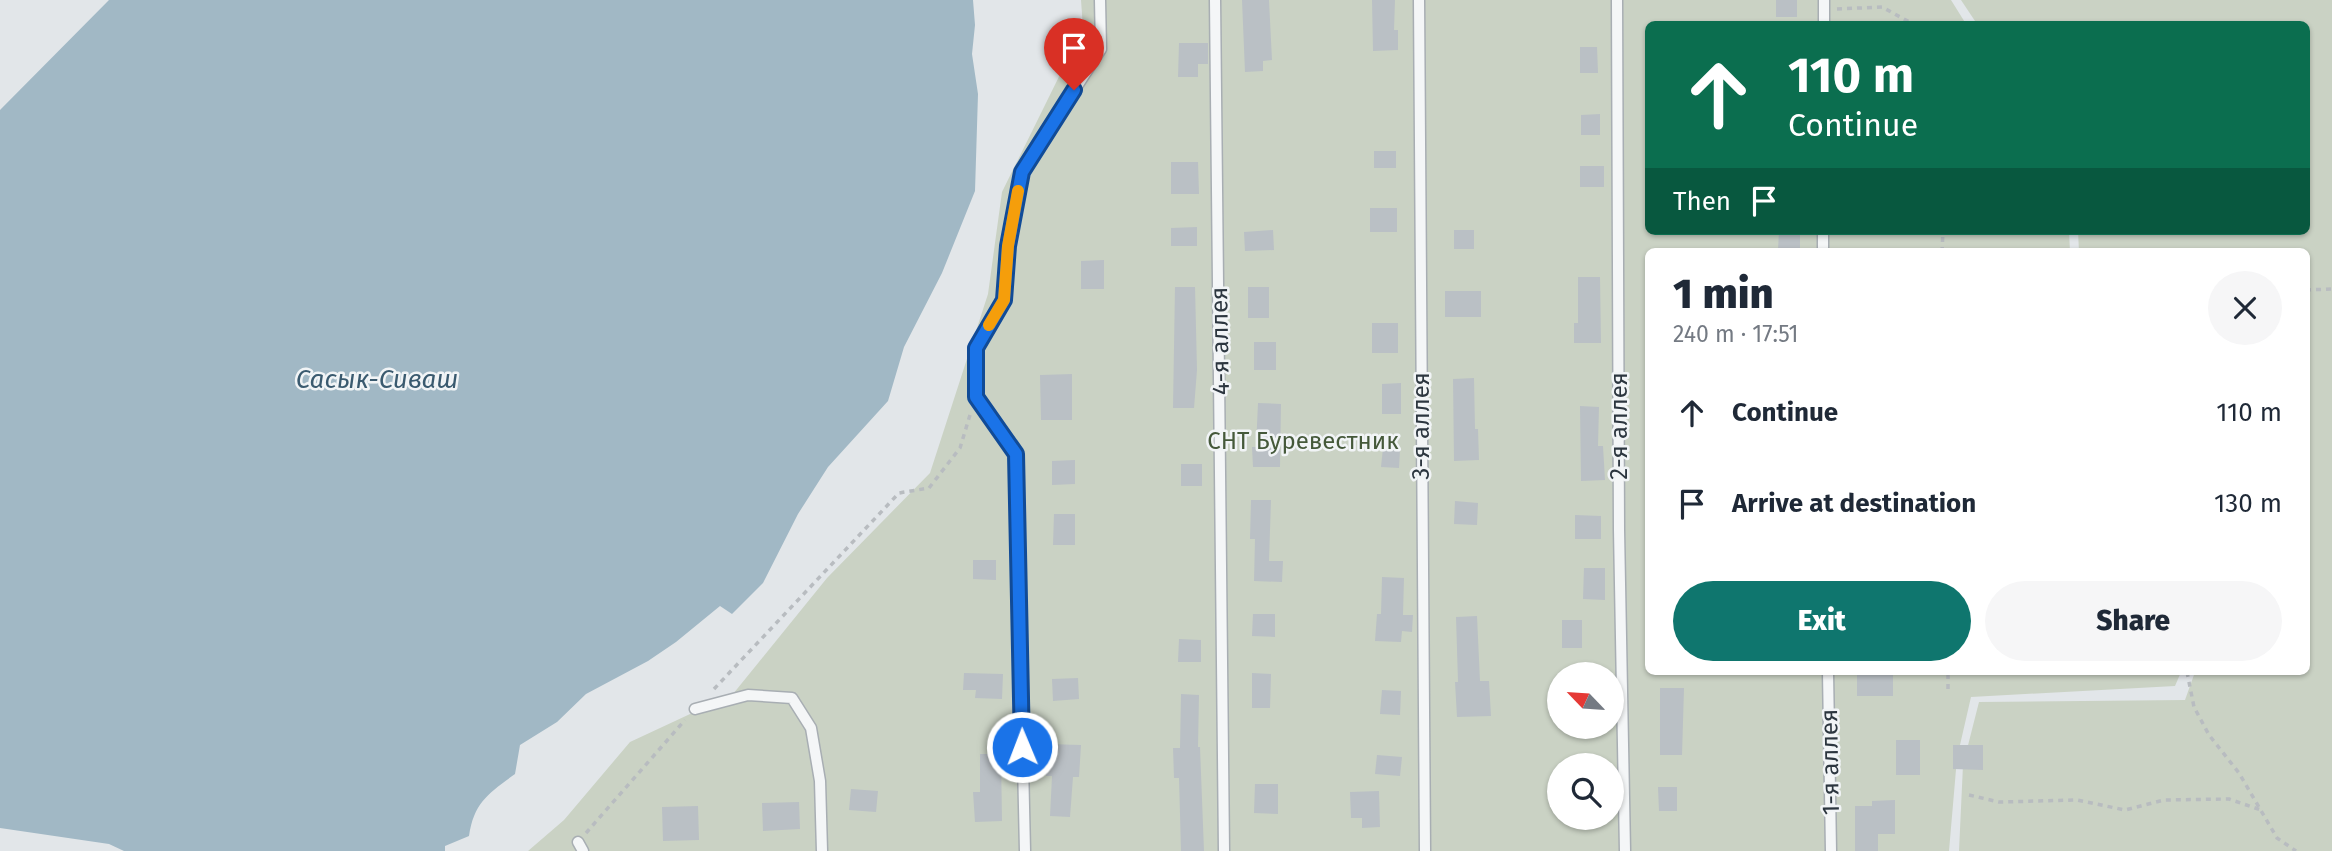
<!DOCTYPE html>
<html lang="en">
<head>
<meta charset="utf-8">
<style>
	body { margin:0; font-family:"Fira Sans",sans-serif; background:#f6f6f7; color:#1f2937; height:100vh; display:flex; flex-direction:column; font-size:26px; white-space:nowrap }
	* { box-sizing:border-box; margin:0 }
	p { font-size:23px; color:#747a83 }
	.icon { flex:none; width:38px; height:38px; fill:none; stroke:currentColor; stroke-width:2; stroke-linecap:round; stroke-linejoin:round }
	.map { position:relative; flex:1; overflow:hidden }
	.sheet { position:absolute; left:1645px; top:248px; width:665px; height:427px; display:flex; flex-direction:column; background:#fff; border-radius:10px; box-shadow:0 2px 5px #0004 }
	.sheet>* { flex:none }
	.hud { position:absolute; left:1645px; top:21px; width:665px; height:214px; border-radius:10px; box-shadow:0 2px 5px #0004; background:#0b6e4f; color:#fff; overflow:hidden }
	.needle { width:46px; rotate:295deg }
	.buttons { position:absolute; left:1547px; top:662px; display:grid; gap:14px }
	.buttons a { display:grid; place-items:center; width:77px; height:77px; border-radius:50%; background:#fff; box-shadow:0 2px 5px #0004; font-size:35px }
	.pin { position:absolute; display:grid; place-items:center; width:60px; height:60px; color:#fff; margin:-72px -30px; border-radius:50% 50% 50% 0; rotate:-45deg; box-shadow:0 0 7px #0007 }
	.pin .icon { rotate:45deg }
	.me { position:absolute; width:77px; margin:-38px; rotate:359deg; stroke-linejoin:round; filter:drop-shadow(0 0 5px #0008) }
	.turn { display:flex; align-items:center; gap:24px; height:147px; padding:0 28px; font-size:32px }
	.turn .icon { width:91px; height:91px; stroke-width:2.5 }
	.turn b { display:block; font-size:49px; line-height:60px }
	.then { display:flex; align-items:center; height:66px; padding:0 28px; background:#0003; gap:14px; font-size:26px }
	.round { display:grid; place-items:center; flex:none; width:74px; height:74px; border-radius:37px; background:#f6f6f7 }
	.summary { display:flex; align-items:center; justify-content:space-between; height:119px; padding:0 28px }
	h1 { font-size:42px; font-weight:800; line-height:52px }
	.primary-button { display:flex; gap:14px; margin-top:auto; padding:14px 28px }
	.primary-button a { flex:1; height:80px; border-radius:42px; background:#0f766e; color:#fff; font-size:28px; font-weight:800; line-height:80px; text-align:center }
	.primary-button a+a { background:#f6f6f7; color:#1f2937 }
	ul { padding:0; list-style:none }
	li { display:flex; align-items:center; gap:21px; height:91px; padding:0 28px }
	li div { flex:1 }
	li b { display:block; font-size:26px }
	li em { font-style:normal }
	.map>svg:first-child { display:block }
	.green { fill:#cad2c4; fill-rule:evenodd }
	.water { fill:#a1b8c5 }
	.building { fill:#bac0c5 }
	.lines { fill:none; stroke-linecap:round; stroke-linejoin:round }
	.service-casing { stroke:#a8aeb3; stroke-width:13 }
	.path { stroke:#b8bcc0; stroke-width:3.5; stroke-dasharray:5 5; stroke-linecap:butt }
	.service { stroke:#f4f6f7; stroke-width:10 }
	.route-casing { stroke:#114b97; stroke-width:18 }
	.route { stroke:#1a73e8; stroke-width:12 }
	.slow { stroke:#f59e0b; stroke-width:12 }
	.labels { text-anchor:middle; dominant-baseline:central; stroke-width:5; stroke-linejoin:round; paint-order:stroke }
	.street-label { font-size:24px; fill:#2c363f; stroke:#f1f4f6 }
	.park-label { font-size:24px; fill:#45593a; stroke:#f1f4f6 }
	.water-label { font-size:26px; font-style:italic; fill:#3a5a6f; stroke:#f1f4f6 }
</style>
</head>
<body>
<div class="map">
<svg width="2332" height="851" viewBox="0 0 2332 851">
	<rect width="100%" height="100%" fill="#e2e6e9"/>
	<g class="green">
		<path d="M1081,0H1951L1966,24H1648V231H2069L2070,252H1648V672H2181L2175,686L1971,697L1957,758L1949,851H528L564,820L630,742L733,694L827,578L930,473L988,294L1002,192L1083,28ZM1559,674H1612V726H1559ZM1559,765H1612V817H1559Z"/>
		<path d="M1961,0H2332V851H1959L1963,765L1979,702L2185,700L2195,672H2306V252H2079L2078,231H2306V24H1977Z"/>
	</g>
	<path class="water" d="M109,0H973L975,25L972,54L978,94L975,191L942,273L904,347L888,401L828,467L798,514L763,583L732,614L720,606L676,642L648,661L586,694L557,722L520,745L515,774C489,793 474,802 469,836L445,846V851H124L109,844L0,828V110Z"/>
	<g class="building">
		<path d="M1242,0H1269L1272,60L1263,61V71L1245,72Z"/>
		<path d="M1372,0H1395L1394,30H1398V50L1373,51Z"/>
		<rect x="1776" y="0" width="21" height="17"/>
		<path d="M1179,43H1208V64H1198V77H1178Z"/>
		<path d="M1580,47H1597L1598,73H1580Z"/>
		<path d="M1600,114V135H1581V115Z"/>
		<rect x="1374" y="151" width="22" height="17"/>
		<path d="M1171,162H1198L1199,194H1171Z"/>
		<rect x="1580" y="166" width="24" height="21"/>
		<rect x="1370" y="208" width="27" height="24"/>
		<path d="M1197,227V246H1171V228Z"/>
		<path d="M1273,230L1274,250L1245,251L1244,232Z"/>
		<rect x="1454" y="230" width="20" height="19"/>
		<path d="M1779,231H1800V250H1778Z"/>
		<path d="M1104,260V289H1081V261Z"/>
		<path d="M1578,277H1600L1601,343H1574V323H1578Z"/>
		<path d="M1175,287H1195L1197,370L1194,408H1173Z"/>
		<rect x="1248" y="287" width="21" height="31"/>
		<rect x="1445" y="291" width="36" height="26"/>
		<rect x="1372" y="323" width="26" height="30"/>
		<rect x="1254" y="342" width="22" height="28"/>
		<path d="M1072,374V420H1041L1040,375Z"/>
		<path d="M1474,378L1475,429H1478L1479,460L1454,461L1453,379Z"/>
		<path d="M1401,383V414H1382V384Z"/>
		<path d="M1258,403L1281,404L1280,467H1253L1252,447H1256Z"/>
		<path d="M1580,406L1599,407L1598,446H1603L1605,480L1581,481Z"/>
		<path d="M1383,448L1400,450L1399,468L1381,467Z"/>
		<path d="M1075,460V484L1052,485V461Z"/>
		<rect x="1181" y="464" width="21" height="22"/>
		<path d="M1251,500H1271L1269,561H1283L1282,582L1254,581L1255,539H1250Z"/>
		<path d="M1455,501L1478,503L1477,525L1454,524Z"/>
		<path d="M1054,514H1075V545H1053Z"/>
		<path d="M1575,515L1601,516V539H1575Z"/>
		<path d="M973,560H996V580L973,579Z"/>
		<path d="M1584,568H1605V600L1583,599Z"/>
		<path d="M1382,577L1404,578L1403,615H1413L1412,632L1402,631L1401,642L1375,641L1377,614H1381Z"/>
		<path d="M1253,614H1275V637L1252,636Z"/>
		<path d="M1477,616L1480,681H1489L1491,716L1457,717L1455,682H1458L1456,617Z"/>
		<rect x="1562" y="620" width="20" height="28"/>
		<path d="M1179,639L1201,640V662H1178Z"/>
		<rect x="1857" y="672" width="36" height="24"/>
		<path d="M964,673L1003,674L1002,699L975,698L976,690H963Z"/>
		<path d="M1252,673L1271,674L1270,708H1252Z"/>
		<path d="M1078,678L1079,699L1053,701L1052,679Z"/>
		<path d="M1660,688H1684L1682,755H1660Z"/>
		<path d="M1382,690L1401,691L1400,715L1380,714Z"/>
		<path d="M1181,694L1199,695L1198,747H1200L1204,851H1181L1179,778H1174L1173,748H1180Z"/>
		<rect x="1896" y="740" width="24" height="35"/>
		<path d="M1047,744L1081,745L1079,777H1073L1070,817L1050,816L1052,776H1046Z"/>
		<path d="M1953,745H1983V770L1953,769Z"/>
		<path d="M980,754H1001L1002,821L975,822L973,792H980Z"/>
		<path d="M1377,755L1402,757L1400,776L1375,774Z"/>
		<path d="M1255,784H1278V814L1254,813Z"/>
		<path d="M1658,787H1677V811H1659Z"/>
		<path d="M851,789L878,791L876,812L849,810Z"/>
		<path d="M1379,791L1380,827L1362,828V818H1351L1350,792Z"/>
		<path d="M1895,800V834H1878V851H1855V806H1872V801Z"/>
		<path d="M799,802L800,829L763,831L762,803Z"/>
		<path d="M698,806L699,840L663,841L662,807Z"/>
	</g>
	<g class="lines">
		<g class="service-casing">
			<g id="service">
				<path d="M1215,0L1224,851"/>
				<path d="M1419,0L1425,851"/>
				<path d="M1617,0L1619,530L1625,851"/>
				<path d="M1824,24V0"/>
				<path d="M1823,252V231"/>
				<path d="M1828,672L1831,851"/>
				<path d="M695,709L748,695L792,698L811,728L820,781L822,851"/>
				<path d="M578,842L583,851"/>
				<path d="M1025,851L1016,454L976,397V348L1004,300L1008,246L1022,171L1101,49L1100,0"/>
			</g>
		</g>
		<g class="path">
			<path d="M1837,9L1882,7L1913,24"/>
			<path d="M1942,252L1943,231"/>
			<path d="M2306,290L2332,289"/>
			<path d="M2187,672L2194,707L2209,735L2239,773L2277,838L2296,851"/>
			<path d="M714,689L899,493L929,488L960,448L970,415"/>
			<path d="M1948,689V672"/>
			<path d="M1969,795L1999,802L2077,800L2125,810L2164,800L2229,799L2261,810"/>
			<path d="M586,833L685,720"/>
		</g>
		<use href="#service" class="service"/>
	</g>
	<g class="lines">
		<g class="route-casing">
			<path id="route" d="M1022,747L1016,454L976,397V348L1004,300L1008,246L1022,172L1074,90"/>
		</g>
		<use href="#route" class="route"/>
		<path class="slow" d="M989,325L1004,300L1008,246L1018,191"/>
	</g>
	<g class="labels">
		<g class="street-label">
			<text transform="translate(1220 341) rotate(-91)">4-я аллея</text>
			<text transform="translate(1421 426) rotate(-90)">3-я аллея</text>
			<text transform="translate(1619 426) rotate(-90)">2-я аллея</text>
			<text transform="translate(1830 762) rotate(-91)">1-я аллея</text>
		</g>
		<g class="park-label">
			<text x="1303" y="441">СНТ Буревестник</text>
		</g>
		<g class="water-label">
			<text x="377" y="379">Сасык-Сиваш</text>
		</g>
	</g>
</svg>
<div class="buttons">
<a><svg class="needle" viewBox="-14 -14 28 28"><path d="M0-13l5 13h-10z" fill="#e53935"/><path d="M0 13l5-13h-10z" fill="#747a83"/></svg></a>
<a><svg class="icon" aria-label="search" viewBox="0 0 24 24"><circle cx="10" cy="10" r="6"/><path d="M15 15l6 6"/></svg></a>
</div>
<div class="pin" style="left:1074px;top:90px;background:#d93025"><svg class="icon" aria-label="arrive" viewBox="0 0 24 24"><path d="M6 21V4h12l-3 4 3 4H6"/></svg></div>
<svg class="me" style="left:1022px;top:747px" viewBox="-20 -20 40 40"><circle r="17" fill="#1a73e8" stroke="#fff" stroke-width="3"/><path d="M0-11L8 9 0 5-8 9z" fill="#fff"/></svg>
<div class="hud">
<div class="turn"><svg class="icon" aria-label="ahead" viewBox="0 0 24 24"><path d="M12 20V5M6 11l6-6 6 6"/></svg><div><b>110 m</b>Continue</div></div>
<div class="then">Then<svg class="icon" aria-label="arrive" viewBox="0 0 24 24"><path d="M6 21V4h12l-3 4 3 4H6"/></svg></div>
</div>
<section class="sheet">
<div class="summary"><div><h1>1 min</h1><p>240 m · 17:51</p></div><a class="round"><svg class="icon" aria-label="close" viewBox="0 0 24 24"><path d="M6 6l12 12M18 6L6 18"/></svg></a></div>
<ul>
<li><svg class="icon" aria-label="ahead" viewBox="0 0 24 24"><path d="M12 20V5M6 11l6-6 6 6"/></svg><div><b>Continue</b></div><em>110 m</em></li>
<li><svg class="icon" aria-label="arrive" viewBox="0 0 24 24"><path d="M6 21V4h12l-3 4 3 4H6"/></svg><div><b>Arrive at destination</b></div><em>130 m</em></li>
</ul>
<div class="primary-button"><a>Exit</a><a>Share</a></div>
</section>
</div>
</body>
</html>
